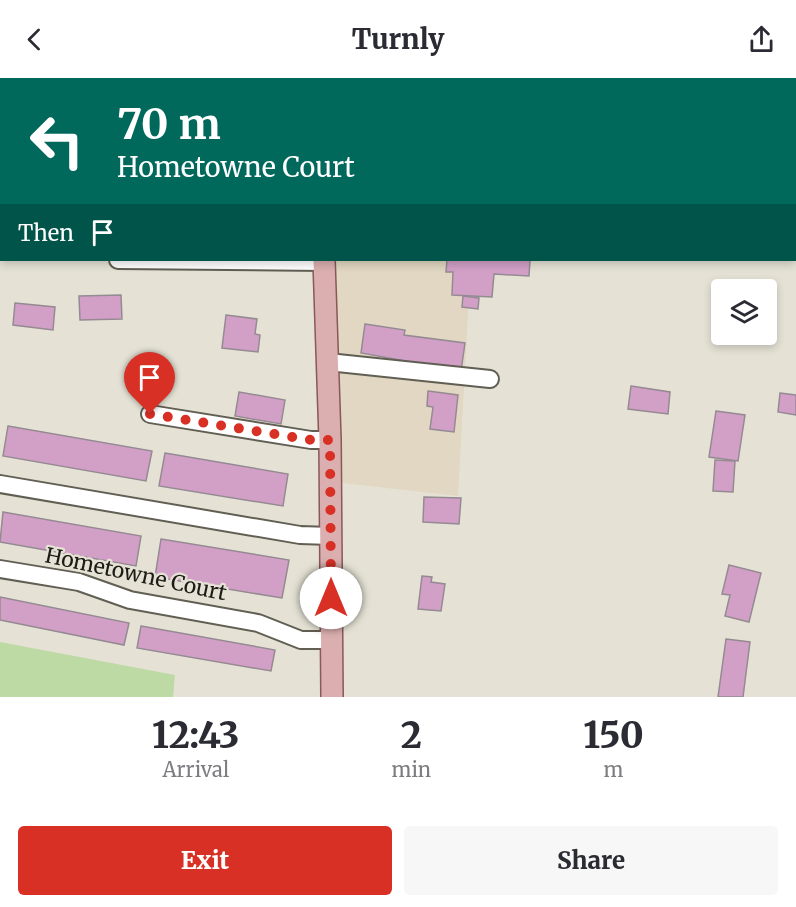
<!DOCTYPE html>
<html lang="en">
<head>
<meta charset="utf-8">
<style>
	body { margin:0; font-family:Merriweather,serif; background:#f7f7f7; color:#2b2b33; height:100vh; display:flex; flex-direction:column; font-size:22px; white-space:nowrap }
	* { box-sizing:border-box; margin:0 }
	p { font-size:20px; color:#7c7c81 }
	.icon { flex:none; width:33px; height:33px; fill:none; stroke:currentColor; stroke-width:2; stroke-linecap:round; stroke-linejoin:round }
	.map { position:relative; height:619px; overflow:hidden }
	.details { display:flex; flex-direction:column; background:#fff; flex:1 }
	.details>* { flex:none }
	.hud { position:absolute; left:0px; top:0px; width:796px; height:183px; box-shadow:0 3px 9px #0003; background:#00695c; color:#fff; overflow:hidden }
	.tools { position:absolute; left:711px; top:201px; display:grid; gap:12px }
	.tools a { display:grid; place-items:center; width:66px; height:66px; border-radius:6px; background:#fff; box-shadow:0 3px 9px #0003; font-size:30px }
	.pin { position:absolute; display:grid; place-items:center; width:51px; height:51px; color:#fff; margin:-62px -26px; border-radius:50% 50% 50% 0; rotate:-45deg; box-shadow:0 0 6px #0007 }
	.pin .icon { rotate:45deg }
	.me { position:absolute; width:66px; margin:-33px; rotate:0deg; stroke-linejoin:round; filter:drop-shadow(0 0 4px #0008) }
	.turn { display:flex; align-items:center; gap:21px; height:126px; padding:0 18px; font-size:27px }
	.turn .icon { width:78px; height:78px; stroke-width:2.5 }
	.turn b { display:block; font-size:42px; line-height:51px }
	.then { display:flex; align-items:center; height:57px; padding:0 18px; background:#0003; gap:12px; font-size:22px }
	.eta { display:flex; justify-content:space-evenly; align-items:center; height:102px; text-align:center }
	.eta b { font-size:36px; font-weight:800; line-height:42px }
	.primary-button { display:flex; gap:12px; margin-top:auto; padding:12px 18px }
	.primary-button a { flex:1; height:69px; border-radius:6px; background:#d93025; color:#fff; font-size:24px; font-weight:800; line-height:69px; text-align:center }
	.primary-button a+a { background:#f7f7f7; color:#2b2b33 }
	header { display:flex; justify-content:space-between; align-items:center; height:78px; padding:0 18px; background:#fff; font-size:27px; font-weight:800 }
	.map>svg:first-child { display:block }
	.commercial { fill:#e1d7c2 }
	.green { fill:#bdd9a4 }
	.building { fill:#d2a0c7; stroke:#958a92; stroke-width:1.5 }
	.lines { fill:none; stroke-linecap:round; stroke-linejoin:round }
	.minor-casing { stroke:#615e53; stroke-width:20 }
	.major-casing { stroke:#895858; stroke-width:24 }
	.minor { stroke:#fff; stroke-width:16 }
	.major { stroke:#dbafb0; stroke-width:21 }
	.route { stroke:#d93025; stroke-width:10; stroke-dasharray:0 18 }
	.labels { text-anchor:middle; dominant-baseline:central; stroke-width:4.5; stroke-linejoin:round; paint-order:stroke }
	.street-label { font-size:21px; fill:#1c1b16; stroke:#e5e2d5 }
</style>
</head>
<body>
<header><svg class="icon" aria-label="back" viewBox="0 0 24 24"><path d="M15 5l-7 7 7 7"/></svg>Turnly<svg class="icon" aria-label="share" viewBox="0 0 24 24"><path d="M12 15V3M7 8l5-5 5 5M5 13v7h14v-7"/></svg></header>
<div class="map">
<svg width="796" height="619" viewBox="0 0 796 619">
	<rect width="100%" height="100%" fill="#e5e2d5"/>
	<path class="commercial" d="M326,182H471L458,418L342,405Z"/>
	<path class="green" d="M0,564L175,597L173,619H0Z"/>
	<g class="building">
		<path d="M447,182H530L529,198L494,196L492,219L452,217L453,194H446Z"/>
		<path d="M121,217L122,241L80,242L79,218Z"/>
		<path d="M463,218L479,220L478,231L462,229Z"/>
		<path d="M15,225L55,229L53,252L13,247Z"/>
		<path d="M226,237L257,241L255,256L260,257L258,274L222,270Z"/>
		<path d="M365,246L405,252L404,257L465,265L461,293L361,275Z"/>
		<path d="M631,308L670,314L668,336L628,331Z"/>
		<path d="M428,313L458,317L454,354L430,351L433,329L427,328Z"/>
		<path d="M239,314L285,322L281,346L235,338Z"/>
		<path d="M780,315L796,317V337L778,334Z"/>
		<path d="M716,333L745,337L738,383L709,379Z"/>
		<path d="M8,348L152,373L146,403L3,378Z"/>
		<path d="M165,375L288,396L283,428L159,408Z"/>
		<path d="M715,382L735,383L733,414L713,413Z"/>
		<path d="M424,419L461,420L459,446L423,444Z"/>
		<path d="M3,434L141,458L136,488L0,464Z"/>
		<path d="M161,461L289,482L282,520L155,499Z"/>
		<path d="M729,487L761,495L749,544L725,538L730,517L722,516Z"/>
		<path d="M422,498L432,499L431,504L445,506L441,533L418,531Z"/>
		<path d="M0,519L129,545L124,567L0,542Z"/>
		<path d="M141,548L275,572L271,593L137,570Z"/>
		<path d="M726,561L750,564L743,619H718Z"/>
	</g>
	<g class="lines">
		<g class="minor-casing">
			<g id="minor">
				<path d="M180,2V0"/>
				<path d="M0,7L2,8"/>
				<path d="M0,172H2"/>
				<path d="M118,182L324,184"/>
				<path d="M328,284L490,301"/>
				<path d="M150,336L311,362H330"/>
				<path d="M0,406L300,457L331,458"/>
				<path d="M0,491L79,504L130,522L258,545L301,562H332"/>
			</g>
		</g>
		<g class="major-casing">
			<g id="major">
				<path d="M314,0V2"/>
				<path d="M324,182L330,362L332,619"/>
			</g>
		</g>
		<use href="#minor" class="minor"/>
		<use href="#major" class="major"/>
	</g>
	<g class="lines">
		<path class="route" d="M150,336L311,362H330L331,520"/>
	</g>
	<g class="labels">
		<g class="street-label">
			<text transform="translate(136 496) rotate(12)">Hometowne Court</text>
		</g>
	</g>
</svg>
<div class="tools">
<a><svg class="icon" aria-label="layers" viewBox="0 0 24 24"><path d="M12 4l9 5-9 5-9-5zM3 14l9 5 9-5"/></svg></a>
</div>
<div class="pin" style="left:150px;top:336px;background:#d93025"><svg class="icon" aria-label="arrive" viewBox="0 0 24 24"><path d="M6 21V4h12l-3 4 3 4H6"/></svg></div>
<svg class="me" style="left:331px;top:520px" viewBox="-20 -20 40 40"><circle r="19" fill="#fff"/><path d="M0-13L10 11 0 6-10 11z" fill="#d93025"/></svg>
<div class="hud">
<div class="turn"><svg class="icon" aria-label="left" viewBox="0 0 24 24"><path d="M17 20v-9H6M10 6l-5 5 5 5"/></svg><div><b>70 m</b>Hometowne Court</div></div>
<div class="then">Then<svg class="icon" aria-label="arrive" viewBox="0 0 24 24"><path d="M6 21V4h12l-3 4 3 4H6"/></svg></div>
</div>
</div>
<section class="details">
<div class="eta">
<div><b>12:43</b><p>Arrival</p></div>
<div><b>2</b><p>min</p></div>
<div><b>150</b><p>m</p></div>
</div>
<div class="primary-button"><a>Exit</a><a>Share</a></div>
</section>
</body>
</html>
